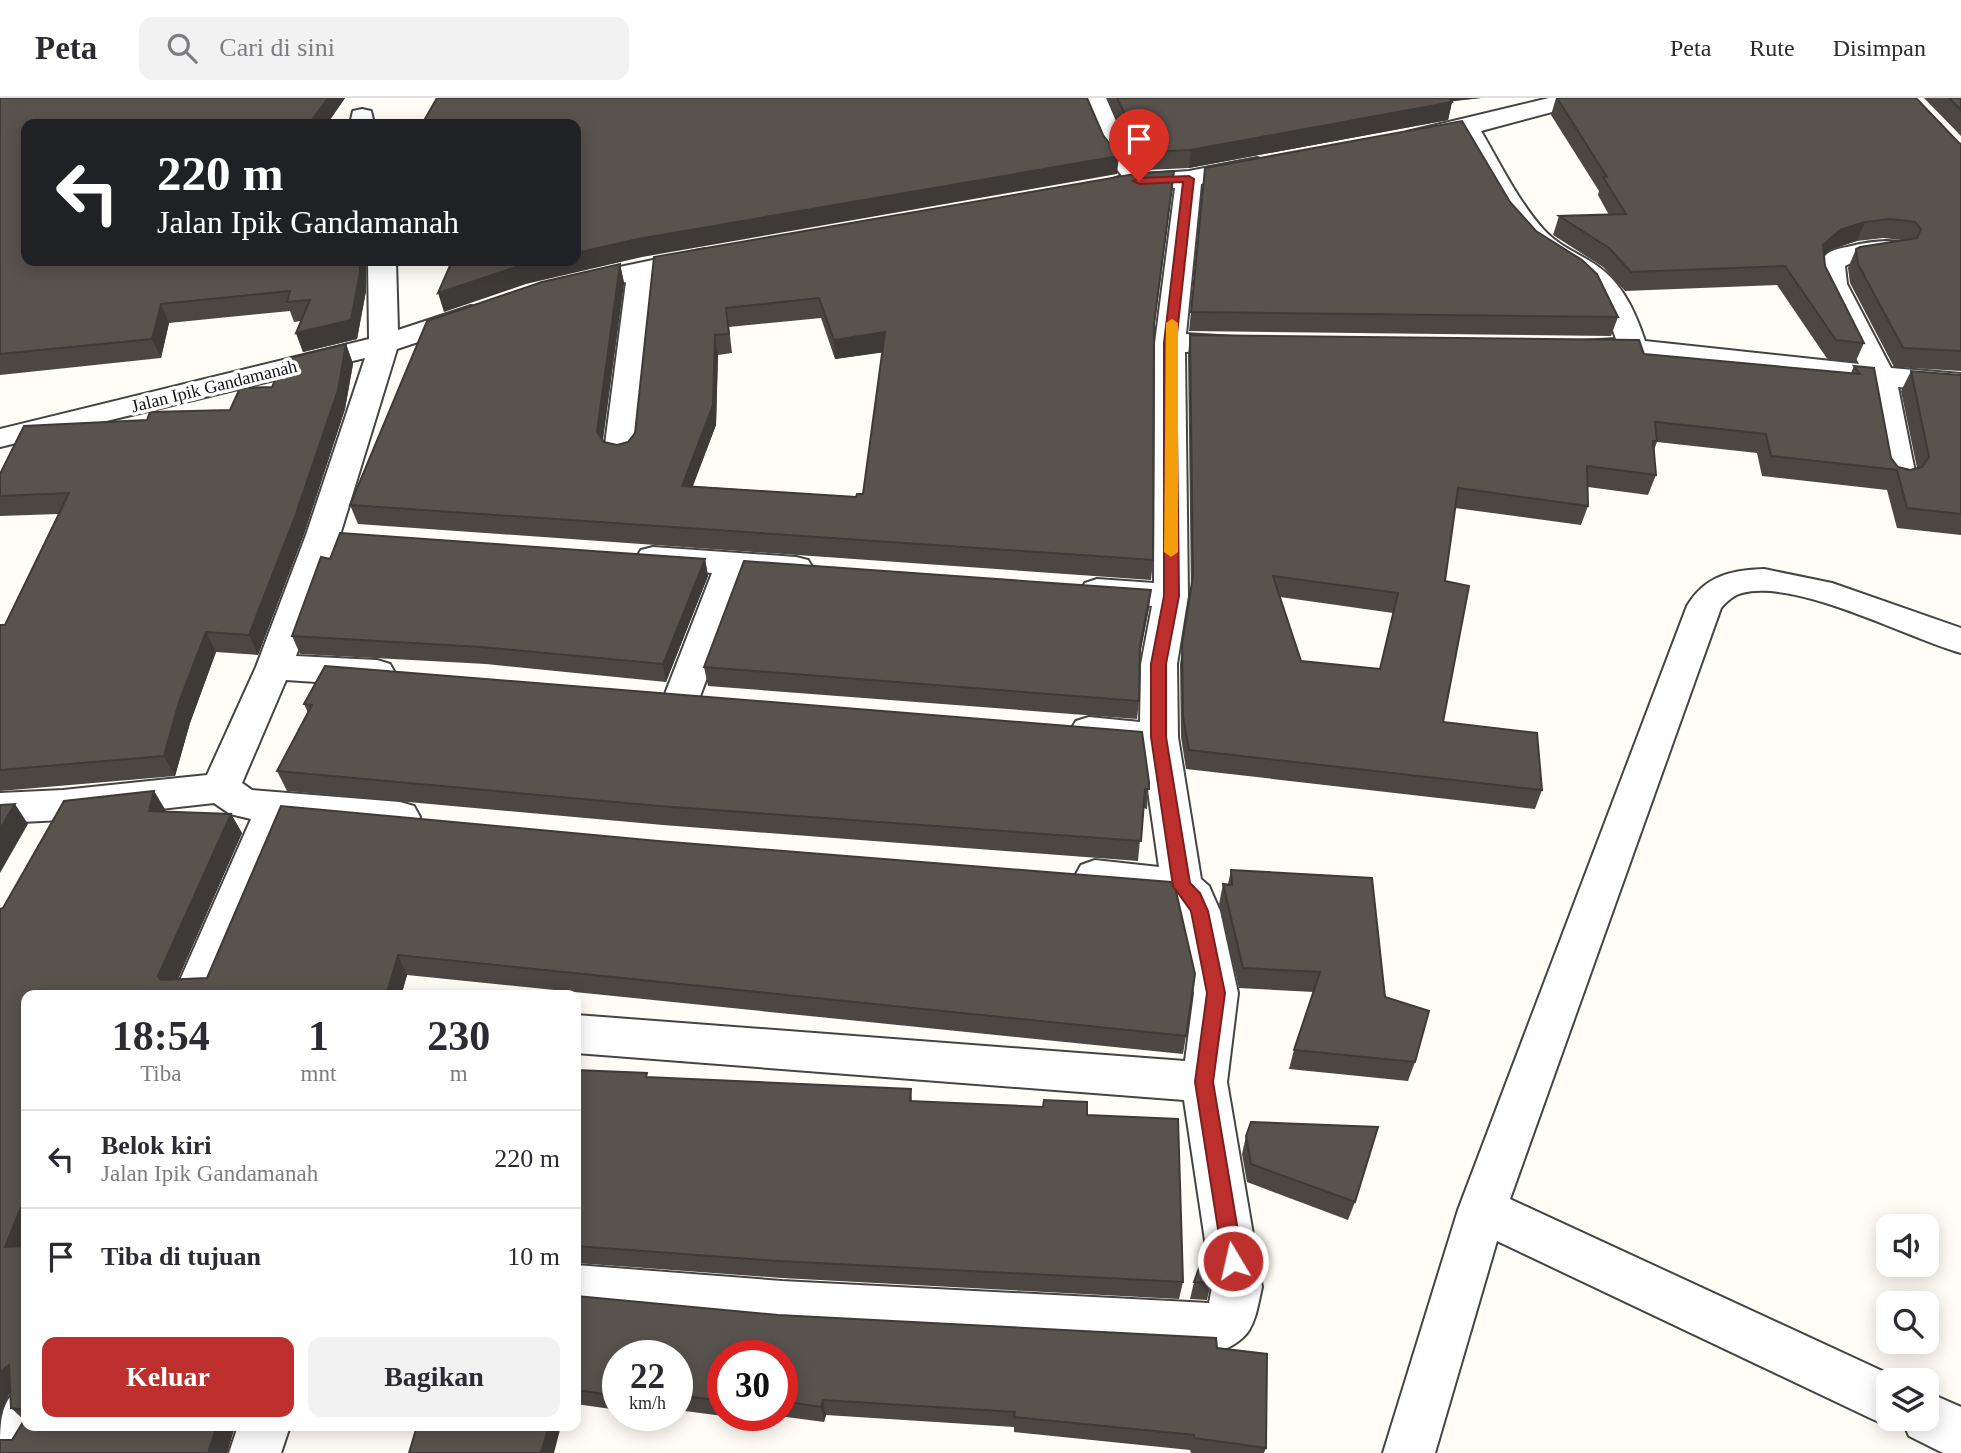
<!DOCTYPE html>
<html lang="id">
<head>
<meta charset="utf-8">
<style>
	body { margin:0; font-family:"Times New Roman",serif; background:#f2f2f3; color:#2b2b33; height:100vh; display:flex; flex-direction:column; font-size:26px; white-space:nowrap }
	* { box-sizing:border-box; margin:0 }
	p { font-size:23px; color:#7c7c81 }
	.icon { flex:none; width:38px; height:38px; fill:none; stroke:currentColor; stroke-width:2; stroke-linecap:round; stroke-linejoin:round }
	.map { position:relative; flex:1; overflow:hidden }
	.side { position:absolute; left:21px; top:892px; width:560px; height:441px; display:flex; flex-direction:column; background:#fff; border-radius:14px; box-shadow:0 4px 18px #0003 }
	.side>* { flex:none }
	.top-card { position:absolute; left:21px; top:21px; width:560px; height:147px; border-radius:14px; box-shadow:0 4px 18px #0003; background:#202124; color:#fff; overflow:hidden }
	.buttons { position:absolute; left:1876px; top:1116px; display:grid; gap:14px }
	.buttons a { display:grid; place-items:center; width:63px; height:63px; border-radius:14px; background:#fff; box-shadow:0 4px 18px #0003; font-size:35px }
	.speed { position:absolute; left:602px; top:1242px; display:flex; gap:14px; font-size:35px; font-weight:700; text-align:center }
	.speed>* { display:grid; place-content:center; width:91px; height:91px; border-radius:50%; background:#fff; box-shadow:0 4px 18px #0003; line-height:1 }
	.speed small { font-size:18px; font-weight:400 }
	.speed .limit { border:10px solid #d22; background:#fff; color:#111 }
	.pin { position:absolute; display:grid; place-items:center; width:60px; height:60px; color:#fff; margin:-72px -30px; border-radius:50% 50% 50% 0; rotate:-45deg; box-shadow:0 0 7px #0007 }
	.pin .icon { rotate:45deg }
	.me { position:absolute; width:77px; margin:-38px; rotate:351deg; stroke-linejoin:round; filter:drop-shadow(0 0 5px #0008) }
	.turn { display:flex; align-items:center; gap:24px; height:147px; padding:0 21px; font-size:32px }
	.turn .icon { width:91px; height:91px; stroke-width:2.5 }
	.turn b { display:block; font-size:49px; line-height:60px }
	.eta { display:flex; justify-content:space-evenly; align-items:center; height:119px; text-align:center }
	.eta b { font-size:42px; font-weight:800; line-height:49px }
	.primary-button { display:flex; gap:14px; margin-top:auto; padding:14px 21px }
	.primary-button a { flex:1; height:80px; border-radius:14px; background:#bc2f2d; color:#fff; font-size:28px; font-weight:800; line-height:80px; text-align:center }
	.primary-button a+a { background:#f2f2f3; color:#2b2b33 }
	ul { padding:0; list-style:none }
	li { display:flex; align-items:center; gap:21px; height:98px; padding:0 21px; border-top:2px solid #e1e1e2 }
	li div { flex:1 }
	li b { display:block; font-size:26px }
	li em { font-style:normal }
	header { display:flex; align-items:center; gap:42px; box-sizing:border-box; height:98px; padding:0 35px; background:#fff; border-bottom:2px solid #e1e1e2 }
	header strong { font-size:33px }
	nav { display:flex; gap:38px; margin-inline-start:auto; font-size:24px }
	.search { width:490px; height:63px; background:#f2f2f3; display:flex; align-items:center; gap:18px; box-sizing:border-box; padding:0 24px; border-radius:14px; color:#7c7c81; font-size:26px }
	.map>svg:first-child { display:block }
	.lines { fill:none; stroke-linecap:round; stroke-linejoin:round }
	.minor-casing { stroke:#444; stroke-width:4 }
	.minor { fill:#fff; fill-rule:evenodd }
	.wall { fill:#4d4743; fill-rule:evenodd }
	.shaded-wall { fill:#3e3a37 }
	.building { fill:#59534e; stroke:#3e3a37; stroke-width:2; fill-rule:evenodd }
	.route { fill:#bc2f2d; stroke:#7a1f1d; stroke-width:2 }
	.slow { fill:#f59e0b }
	.labels { text-anchor:middle; dominant-baseline:central; stroke-width:7; stroke-linejoin:round; paint-order:stroke }
	.far-street-label { font-size:18px; fill:#111; stroke:#fff }
</style>
</head>
<body>
<header>
<strong>Peta</strong>
<div class="search"><svg class="icon" aria-label="search" viewBox="0 0 24 24"><circle cx="10" cy="10" r="6"/><path d="M15 15l6 6"/></svg>Cari di sini</div>
<nav><a>Peta</a><a>Rute</a><a>Disimpan</a></nav>
</header>
<div class="map">
<svg width="1961" height="1355" viewBox="0 0 1961 1355">
	<rect width="100%" height="100%" fill="#fffdf5"/>
	<g class="lines">
		<g class="minor-casing">
			<g id="minor">
				<path d="M1031,0H1106L1129,53L1147,76L1189,73L1257,60L1266,63L1270,68L1266,73L1201,86L1186,236L1250,240L1255,246L1250,252L1185,254L1188,498L1177,566L1178,639L1201,781L1209,788L1220,813L1238,895L1227,984L1262,1189C1254,1225 1254,1240 1218,1254L782,1231L576,1215V1167L782,1183L1209,1205L1212,1189L1184,1002L576,955V917L1185,963L1194,895L1177,809L1171,803L1095,794L1081,789L1075,778L1081,767L1095,762L1159,769L1142,651L1076,643L1070,633L1076,623L1089,619L1140,624L1141,566L1152,508L1085,501L1080,493L1085,485L1097,481L1154,485L1155,245L1175,90L1122,94L1113,91L1109,86L1113,81L1122,78L1104,54L1087,13L1027,11L1024,6Z"/>
				<path d="M1549,0H1589L1586,5L1481,33C1501,67 1518,103 1544,132C1557,146 1573,153 1588,162C1620,180 1634,210 1645,243L1859,266C1850,248 1812,186 1817,168C1821,155 1835,151 1847,149C1865,144 1888,141 1906,145L1910,151L1906,157L1855,163L1845,168L1847,186L1891,270L1961,276V294L1898,289L1916,379L1911,386L1900,389L1889,386L1884,379L1867,285L1581,255L1576,249L1581,243L1616,241L1607,215L1594,194L1574,177L1537,154L1515,131L1460,38L1416,46L1407,44L1404,39L1407,34Z"/>
				<path d="M362,11L371,13L374,26H350L353,13Z"/>
				<path d="M705,151L715,153L719,159L715,165L655,178L636,354L631,361L620,364L609,361L604,354L626,184L572,195L562,193L558,187L562,181L572,179Z"/>
				<path d="M368,163H396L398,232L471,208L481,211L485,217L481,223L397,251L340,437L296,558L377,562L390,566L395,575L390,584L377,588L286,582L242,685L252,692L400,704L414,708L420,719L414,730L400,734L289,725L216,898H173L251,721L230,716L214,705L63,722L0,725V695L63,692L207,677L256,569L306,437L365,260L0,349V331L369,241Z"/>
				<path d="M653,449L796,459L808,462L813,470L808,478L796,481L745,478L699,601L694,610L681,614L668,610L663,601L712,475L641,468L636,460L641,452Z"/>
				<path d="M1764,471L1832,485L1961,530V555C1905,539 1798,481 1742,495C1734,497 1726,504 1721,510L1510,1101L1904,1283H1888V1321H1927V1294L1961,1309V1355H1943L1909,1338L1902,1322L1888,1328L1870,1320L1497,1143L1435,1355H1383L1458,1112L1687,508C1705,478 1731,472 1764,471Z"/>
				<path d="M26,1285V1328H45L28,1355H0C0,1322 0,1300 26,1285Z"/>
				<path d="M238,1328H290L281,1355H229Z"/>
			</g>
		</g>
		<use href="#minor" class="minor"/>
	</g>
	<g class="wall">
		<path d="M0,0H345L327,26H26V163H366V193L357,241L303,254L296,235L301,223L294,224L290,213L169,225L161,260L0,277Z"/>
		<path d="M1107,0H1481L1451,3L1452,4L1448,22L1189,70L1147,72L1131,52Z"/>
		<path d="M1556,0H1916L1959,45L1961,46V273L1894,269L1850,185L1848,170L1856,151L1902,142L1883,140L1857,143L1832,151L1824,159L1825,168L1864,245L1855,265L1828,262L1777,187L1625,193L1603,169L1553,137L1559,118L1609,117L1598,97L1599,93L1551,17Z"/>
		<path d="M1924,0H1961V38Z"/>
		<path d="M1205,70L1510,104L1536,133L1618,219L1611,238L1189,233Z"/>
		<path d="M1172,92L1154,231L1153,462L1151,482L358,426L350,407L620,166L624,185L603,342L604,344L617,347L628,344L635,335L654,159ZM821,220L835,261L882,254L863,396L856,399L693,388L716,327L718,257L732,255L729,229Z"/>
		<path d="M1190,237L1644,256L1851,275L1854,268L1874,270L1891,360L1898,369L1910,372L1917,370L1901,293L1911,273L1961,277V437L1897,430L1887,392L1762,378L1757,355L1657,344L1654,352L1656,377L1648,397L1588,389V408L1581,427L1455,410L1445,483L1443,624L1542,692L1535,711L1186,671L1181,639L1180,566L1191,494L1188,257ZM1280,499L1393,515L1380,571L1301,563Z"/>
		<path d="M346,246L353,266L345,311L304,436L258,557L216,554L190,625L175,678L0,693V527H5L59,416L0,418V376L147,322L230,312L272,289Z"/>
		<path d="M330,461H705L708,478L666,584L486,566L300,556L292,538Z"/>
		<path d="M1149,510L1140,557L1139,603L1137,621L708,588L704,569Z"/>
		<path d="M304,606L1149,684L1147,711L1143,710L1138,763L663,727L287,693L277,673L308,615Z"/>
		<path d="M154,693L166,714L231,716L242,735L178,881L207,880L281,708L1186,938L1183,956L407,877L401,898H26V1328H235L227,1355H0L12,1342L24,1322L11,1310L10,1295L9,1296L0,1319V811L3,810Z"/>
		<path d="M1231,772L1385,899L1415,964L1408,983L1289,971L1294,952L1314,894L1239,890L1219,806L1223,786H1228Z"/>
		<path d="M576,972L648,979L911,991L912,1003L1087,1017L1183,1184L1179,1201L782,1180L576,1165Z"/>
		<path d="M1246,1038L1355,1104L1348,1122L1247,1084L1242,1056Z"/>
		<path d="M1194,1184L1211,1185L1207,1202L1190,1201Z"/>
		<path d="M576,1198L778,1217L1217,1250L1266,1350L1264,1355H1191L1190,1352L1014,1334V1329L826,1317L824,1324L779,1318H782V1258H723V1318H731V1319L677,1312V1258H618V1312L576,1306Z"/>
	</g>
	<g class="shaded-wall">
		<path d="M328,0H345L327,26H309Z"/>
		<path d="M1439,0H1481L1438,5Z"/>
		<path d="M1452,4L1448,22L1189,70L1191,52Z"/>
		<path d="M1119,58L1117,76L642,159L526,186L444,214L438,195L522,167L542,163H576V155L638,141Z"/>
		<path d="M1174,73L1172,92L1152,245L1154,226Z"/>
		<path d="M1865,124L1857,143L1832,151L1815,166L1823,147L1840,132Z"/>
		<path d="M360,163H366V193L357,241L303,254L296,235Z"/>
		<path d="M620,166L624,185L601,354L597,334Z"/>
		<path d="M161,206L169,225L161,260L152,241Z"/>
		<path d="M885,234L886,254L835,261L834,242Z"/>
		<path d="M715,237L718,257L716,327L685,408L682,388Z"/>
		<path d="M346,246L353,266L345,311L304,436L258,557L249,537Z"/>
		<path d="M705,461L708,478L666,584L663,566Z"/>
		<path d="M1151,492L1149,510L1138,566L1140,548Z"/>
		<path d="M206,534L216,554L190,625L175,678L164,658L179,604Z"/>
		<path d="M154,693L166,713L160,733L149,713Z"/>
		<path d="M15,706L28,726L0,775V731Z"/>
		<path d="M231,716L242,735L171,897L158,878Z"/>
		<path d="M398,857L407,877L401,898H386Z"/>
		<path d="M26,1097V1156L5,1149Z"/>
		<path d="M9,1267L26,1282L9,1296L0,1319V1274Z"/>
		<path d="M823,1302L826,1317L824,1324L821,1309Z"/>
		<path d="M217,1328H235L227,1355H208Z"/>
		<path d="M549,1328H561L554,1355H541Z"/>
	</g>
	<g class="building">
		<path d="M0,0H328L309,26H26V163H360V174L351,222L296,235L310,202L287,204L290,193L161,206L152,241L0,256Z"/>
		<path d="M437,0H1087L1103,37L1119,58L638,141L576,155V26H422Z"/>
		<path d="M1117,0H1449L1452,4L1191,52L1149,54L1133,33Z"/>
		<path d="M1557,0H1916L1959,45L1961,46V253L1903,250L1858,166L1856,151L1860,149L1917,140L1921,131L1915,124L1891,121L1865,124L1840,132L1823,147L1825,168L1864,245L1836,242L1785,168L1631,174L1609,150L1559,118L1626,116L1603,79H1607Z"/>
		<path d="M1949,0H1961V12Z"/>
		<path d="M1462,23L1510,104L1536,133L1582,162L1597,176L1618,219L1191,214L1205,70Z"/>
		<path d="M1174,73L1154,226L1153,462L350,407L427,223L542,184L620,166L597,334L604,344L617,347L628,344L635,335L654,159L1141,75ZM819,200L834,242L885,234L863,396H857L856,399L682,388L713,307L715,237L729,236L726,210Z"/>
		<path d="M452,163H542L522,167L438,195Z"/>
		<path d="M1190,237L1639,242L1644,256L1860,276L1854,268L1874,270L1891,360L1898,369L1910,372L1922,369L1929,359L1911,273L1961,277V416L1907,410L1897,372L1771,358L1766,336L1655,324L1657,343H1653L1656,377L1587,368L1588,408L1458,390L1445,483L1469,488L1443,624L1537,635L1542,692L1189,652L1183,619L1182,546L1193,478ZM1273,478L1398,495L1380,571L1301,563Z"/>
		<path d="M346,246L338,292L296,416L249,537L206,534L179,604L164,658L0,672V527H5L69,395L0,398V376L24,328L147,322L150,314L230,312L240,290L272,289L285,261Z"/>
		<path d="M340,435L705,461L663,566L481,549L292,538L321,459L330,461Z"/>
		<path d="M744,463L1151,492L1140,548L1139,603L704,569Z"/>
		<path d="M325,568L1142,634L1149,684V691H1145L1141,743L659,708L277,673L312,607L304,606Z"/>
		<path d="M154,693L149,713L231,716L158,878L161,882L207,880L281,708L658,743L1171,784L1175,789L1195,876L1186,938L398,857L386,898H26V1097L5,1149L26,1148V1312L11,1310L9,1267L0,1274V811L3,810L64,703Z"/>
		<path d="M15,706L0,731V707Z"/>
		<path d="M1231,772L1372,780L1385,899L1429,913L1415,964L1294,952L1320,874L1243,870L1223,786L1232,787Z"/>
		<path d="M576,972L647,975L646,979L911,991L910,1003L1043,1009L1044,1002L1087,1004V1017L1178,1021L1183,1184L779,1163L576,1148Z"/>
		<path d="M1251,1024L1378,1029L1355,1104L1251,1066L1246,1038Z"/>
		<path d="M1209,1142L1211,1185L1194,1184Z"/>
		<path d="M576,1198L778,1217L1216,1240L1217,1250L1267,1256L1266,1350L1194,1340V1337L1014,1319L1015,1314L823,1302L821,1309L782,1303V1258H723V1303L677,1297V1258H618V1298L576,1292Z"/>
		<path d="M26,1319V1328H217L208,1355H0V1342H12Z"/>
		<path d="M417,1328H549L541,1355H409Z"/>
	</g>
	<path class="route" d="M1189,78L1194,81L1176,245L1179,498L1166,566V639L1190,785L1200,795L1208,813L1225,895L1213,984L1243,1163L1240,1170L1233,1173L1226,1170L1223,1163L1195,984L1207,895L1191,813L1173,788L1151,639V566L1164,498V245L1183,84L1139,86L1133,83L1139,80Z"/>
	<path class="slow" d="M1172,221L1178,225V454L1171,459L1164,454L1166,225Z"/>
	<g class="labels">
		<g class="far-street-label">
			<text transform="translate(214 288) rotate(-14)">Jalan Ipik Gandamanah</text>
		</g>
	</g>
</svg>
<div class="buttons">
<a><svg class="icon" aria-label="sound" viewBox="0 0 24 24"><path d="M4 9h4l5-4v14l-5-4H4zM17 9q2 3 0 6"/></svg></a>
<a><svg class="icon" aria-label="search" viewBox="0 0 24 24"><circle cx="10" cy="10" r="6"/><path d="M15 15l6 6"/></svg></a>
<a><svg class="icon" aria-label="layers" viewBox="0 0 24 24"><path d="M12 4l9 5-9 5-9-5zM3 14l9 5 9-5"/></svg></a>
</div>
<div class="speed"><div>22<small>km/h</small></div><div class="limit">30</div></div>
<div class="pin" style="left:1139px;top:83px;background:#d93025"><svg class="icon" aria-label="arrive" viewBox="0 0 24 24"><path d="M6 21V4h12l-3 4 3 4H6"/></svg></div>
<svg class="me" style="left:1233px;top:1163px" viewBox="-20 -20 40 40"><circle r="17" fill="#bc2f2d" stroke="#fff" stroke-width="3"/><path d="M0-11L8 9 0 5-8 9z" fill="#fff"/></svg>
<div class="top-card">
<div class="turn"><svg class="icon" aria-label="left" viewBox="0 0 24 24"><path d="M17 20v-9H6M10 6l-5 5 5 5"/></svg><div><b>220 m</b>Jalan Ipik Gandamanah</div></div>
</div>
<section class="side">
<div class="eta">
<div><b>18:54</b><p>Tiba</p></div>
<div><b>1</b><p>mnt</p></div>
<div><b>230</b><p>m</p></div>
</div>
<ul>
<li><svg class="icon" aria-label="left" viewBox="0 0 24 24"><path d="M17 20v-9H6M10 6l-5 5 5 5"/></svg><div><b>Belok kiri</b><p>Jalan Ipik Gandamanah</p></div><em>220 m</em></li>
<li><svg class="icon" aria-label="arrive" viewBox="0 0 24 24"><path d="M6 21V4h12l-3 4 3 4H6"/></svg><div><b>Tiba di tujuan</b></div><em>10 m</em></li>
</ul>
<div class="primary-button"><a>Keluar</a><a>Bagikan</a></div>
</section>
</div>
</body>
</html>
